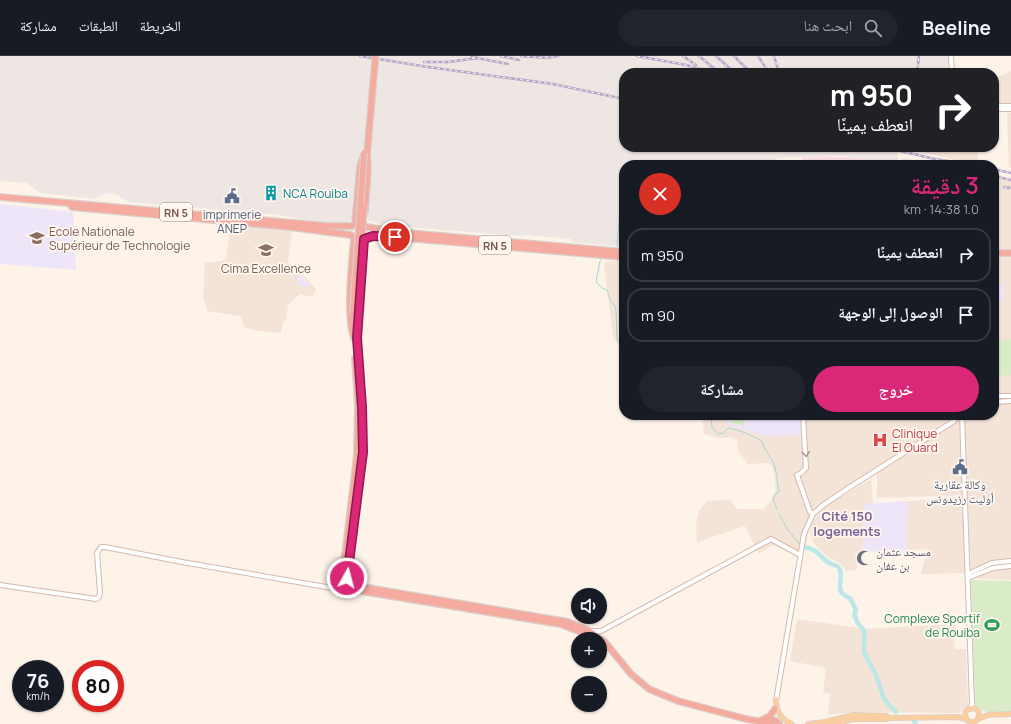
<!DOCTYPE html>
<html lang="ar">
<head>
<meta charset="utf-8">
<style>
	body { margin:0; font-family:Manrope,"Noto Naskh Arabic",sans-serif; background:#20242c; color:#f1f3f6; direction:rtl; height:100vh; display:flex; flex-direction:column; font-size:15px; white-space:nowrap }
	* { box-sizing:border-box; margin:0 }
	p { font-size:13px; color:#9ea1a6 }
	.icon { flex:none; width:22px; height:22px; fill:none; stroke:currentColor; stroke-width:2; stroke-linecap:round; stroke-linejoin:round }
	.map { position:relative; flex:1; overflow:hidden; direction:ltr }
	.sheet { position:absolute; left:619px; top:104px; width:380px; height:260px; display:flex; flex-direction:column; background:#171b24; border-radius:16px; box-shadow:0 1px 3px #0004; direction:rtl }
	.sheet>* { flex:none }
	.banner { position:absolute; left:619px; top:12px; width:380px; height:84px; border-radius:16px; box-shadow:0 1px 3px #0004; direction:rtl; background:#202124; color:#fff; overflow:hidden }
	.controls { position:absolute; left:571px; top:532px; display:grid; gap:8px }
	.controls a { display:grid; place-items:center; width:36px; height:36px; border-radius:50%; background:#171b24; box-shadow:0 1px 3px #0004; font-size:20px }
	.speed { position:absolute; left:12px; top:604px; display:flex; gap:8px; font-size:20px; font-weight:700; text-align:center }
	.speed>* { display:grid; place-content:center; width:52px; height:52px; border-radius:50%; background:#171b24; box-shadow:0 1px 3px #0004; line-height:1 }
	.speed small { font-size:10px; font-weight:400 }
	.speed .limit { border:6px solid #d22; background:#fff; color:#111 }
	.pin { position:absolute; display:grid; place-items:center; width:34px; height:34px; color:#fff; margin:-17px; border:2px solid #fff; border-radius:50%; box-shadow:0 1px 4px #0007 }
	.me { position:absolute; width:44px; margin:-22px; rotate:7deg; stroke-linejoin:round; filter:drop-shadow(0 0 3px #0008) }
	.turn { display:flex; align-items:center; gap:14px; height:84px; padding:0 20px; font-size:18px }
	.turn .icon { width:52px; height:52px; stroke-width:2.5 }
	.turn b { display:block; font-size:28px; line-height:34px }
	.round { display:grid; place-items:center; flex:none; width:42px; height:42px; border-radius:21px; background:#20242c }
	.overview { display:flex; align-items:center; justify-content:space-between; height:68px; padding:0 20px }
	h1 { font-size:24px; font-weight:600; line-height:30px; color:#db2777 }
	.action { display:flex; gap:8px; margin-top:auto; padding:8px 20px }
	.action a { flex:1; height:46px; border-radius:24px; background:#db2777; color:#fff; font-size:16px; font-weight:600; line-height:46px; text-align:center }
	.action a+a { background:#20242c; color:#f1f3f6 }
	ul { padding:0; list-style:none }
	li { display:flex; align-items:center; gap:12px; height:54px; margin:0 8px 6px; padding:0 12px; border:2px solid #363941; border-radius:16px }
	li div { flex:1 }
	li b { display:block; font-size:15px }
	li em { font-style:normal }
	header { display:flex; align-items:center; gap:24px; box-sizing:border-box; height:56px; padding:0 20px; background:#171b24; border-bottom:1px solid #363941 }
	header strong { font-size:19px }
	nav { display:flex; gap:22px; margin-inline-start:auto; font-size:14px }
	.search { width:280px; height:36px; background:#20242c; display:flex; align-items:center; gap:10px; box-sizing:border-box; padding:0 14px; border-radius:22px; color:#9ea1a6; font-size:15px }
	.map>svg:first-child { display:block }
	.residential { fill:#f4e3d7 }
	.industrial { fill:#eee6e2 }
	.education { fill:#efe5f9 }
	.medical { fill:#fbdce4 }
	.green { fill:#daebc7 }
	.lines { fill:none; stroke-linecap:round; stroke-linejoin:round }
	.stream { stroke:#a3d8d9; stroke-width:1 }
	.river { stroke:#bde6e7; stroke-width:4.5 }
	.secondary-casing { stroke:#d5baae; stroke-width:6 }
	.primary-casing { stroke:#d9d0cd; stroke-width:6 }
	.highway-casing { stroke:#d9d0cd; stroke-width:8 }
	.secondary { stroke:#fff; stroke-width:4 }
	.primary { stroke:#fbcea2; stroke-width:4.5 }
	.highway { stroke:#f6aba0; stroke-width:5.5 }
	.rail-casing { stroke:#b4a6c8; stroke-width:2.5 }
	.rail { stroke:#fff7f0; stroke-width:1; stroke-dasharray:3; stroke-linecap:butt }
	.highway-bridge-casing { stroke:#d9d0cd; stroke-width:8; stroke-linecap:butt }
	.highway-bridge { stroke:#f6aba0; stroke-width:5.5 }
	.oneway { stroke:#ae9a94 }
	.route-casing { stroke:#8e194d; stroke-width:10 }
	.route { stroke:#db2777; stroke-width:7 }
	.labels { text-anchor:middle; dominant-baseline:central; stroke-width:3.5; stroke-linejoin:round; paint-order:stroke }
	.shield { fill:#fff7f0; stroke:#a0867d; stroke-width:1 }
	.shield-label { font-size:11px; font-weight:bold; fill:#78564c }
	.culture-label { font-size:12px; fill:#0d838f; stroke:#fff7f0; text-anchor:start }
	.service-label { font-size:12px; fill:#4e5e75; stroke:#fff7f0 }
	.education-label { font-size:12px; fill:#785e54; stroke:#fff7f0; text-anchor:start }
	.health-label { font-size:12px; fill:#be3a42; stroke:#fff7f0; text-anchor:start }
	.worship-label { font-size:12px; fill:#5b616d; stroke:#fff7f0; text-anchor:start }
	.leisure-label { font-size:12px; fill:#27864d; stroke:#fff7f0; text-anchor:end }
	.neighbourhood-label { font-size:13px; font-weight:bold; fill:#7d6494; stroke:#fff7f0 }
</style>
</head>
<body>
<header>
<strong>Beeline</strong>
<div class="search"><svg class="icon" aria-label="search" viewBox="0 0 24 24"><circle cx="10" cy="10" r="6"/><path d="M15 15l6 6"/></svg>ابحث هنا</div>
<nav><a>الخريطة</a><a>الطبقات</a><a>مشاركة</a></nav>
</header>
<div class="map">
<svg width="1011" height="668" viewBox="0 0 1011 668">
	<rect width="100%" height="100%" fill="#fdf3e9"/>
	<g class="residential">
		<path d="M1011,15V49H994V23Z"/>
		<path d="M1007,57H1011V112L1009,111Z"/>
		<path d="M903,91H978V109L903,92Z"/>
		<path d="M903,102L935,109H903Z"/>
		<path d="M994,122L1011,125V524L971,522L968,439L877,442V417L838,440L818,456L811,466L802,502L773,489L759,498L745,470L697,486L696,469L699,455L707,445L730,444L737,453H764L770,446L776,435L774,415L770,407L748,408L738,395L737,384L732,381L719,382L704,378L702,359H994Z"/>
		<path d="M231,167L292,173L288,206L301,217L316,233L313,241L300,238L288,249L286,263L283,266L281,277L259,275L244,271L241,260L207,255L203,240L205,207L221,205L226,203Z"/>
		<path d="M624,202V298L613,281L604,207Z"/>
		<path d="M871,423L873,447L864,448L863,496L856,514L846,515L840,507L827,501L815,489L810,477L812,466L826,450Z"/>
		<path d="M964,442L966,517L921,518L927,493L906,494L908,445Z"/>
		<path d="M797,563L865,573L956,568L957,579L953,580L955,593H966L968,650L959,657L852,656L828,659L830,638L823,636L826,612L790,605Z"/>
	</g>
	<path class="industrial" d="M0,0H949L950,17H624V91H898L897,109L845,100L776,102L773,109H624V190L622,191L572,186L571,183L523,179L521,180L382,169L368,164L367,159L356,158L352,163L346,168H327L279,159L128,146L117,138L107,137L95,143L40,137L27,127L0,125Z"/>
	<g class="education">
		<path d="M0,148L73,156L76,214L0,208Z"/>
		<path d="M299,220H302L310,228L309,231L297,229Z"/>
		<path d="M1004,228L1005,245H994V229Z"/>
		<path d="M726,359H802L803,379L768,381L727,368Z"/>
		<path d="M908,445L906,494L863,496L864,448Z"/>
	</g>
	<path class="medical" d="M803,101H851L894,109H803Z"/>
	<g class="green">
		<path d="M1011,283V319L999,320L998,284Z"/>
		<path d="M732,359L746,363L744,370L730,366Z"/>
		<path d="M971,524L1011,525V655C999,656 983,660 975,648Z"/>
	</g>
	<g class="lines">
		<g class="stream">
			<path d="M617,189L620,154"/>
			<path d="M603,202L600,205L596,226L602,232L607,234L610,243L615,250L616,255L617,283L624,292"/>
			<path d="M711,359L712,372L719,378L723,377L728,372C741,374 750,379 762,385C764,393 768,397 772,404C777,413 777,425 779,436L776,437L773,443L777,454"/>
			<path d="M779,458L786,471L799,488"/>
		</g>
		<g class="river">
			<path d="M804,491C820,494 817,499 828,506C831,509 836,508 839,512C846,524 831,535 850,542L856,554L854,560L856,562C857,568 859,569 863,573C866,578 864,588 864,594"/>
			<path d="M864,596L876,619L884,643L896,656"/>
			<path d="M913,664L916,668"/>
		</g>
		<g class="secondary-casing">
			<g id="secondary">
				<path d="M951,0L952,17"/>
				<path d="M994,50H1011"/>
				<path d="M994,53H1011"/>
				<path d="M994,340H1011"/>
				<path d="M994,346L1011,345"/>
				<path d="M803,359L806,412L801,417L797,419L798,422L810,456L813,458"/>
				<path d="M962,359L972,648L970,653"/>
				<path d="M968,518L992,507L1011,505"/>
				<path d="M968,522L993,512L1011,510"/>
				<path d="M0,529L96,543L99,541L100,537L97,497L101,491H105L182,506L332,532L339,535"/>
				<path d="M590,575H601L605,573L771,483L800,499"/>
				<path d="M776,645L804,478L813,458L822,450L850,431L954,365L958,359"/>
			</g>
		</g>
		<g class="primary-casing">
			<g id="primary">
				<path d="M776,643C776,654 781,664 792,668"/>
				<circle cx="972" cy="659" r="7"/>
				<path d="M978,663L988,659L1011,658"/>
				<path d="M808,668L825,666L853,659L887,660L889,662"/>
				<path d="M831,668L854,663H887L889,662L957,661L967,663"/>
			</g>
		</g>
		<g class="highway-casing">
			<g id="highway">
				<path d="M0,141L327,170H352"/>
				<path d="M72,151L290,171L351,179"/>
				<path d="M365,155L368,112L367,98L375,6"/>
				<path d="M355,168L360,111L362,104"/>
				<path d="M367,171L397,176L624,196"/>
				<path d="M366,181L373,180L395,181L624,201"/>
				<path d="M994,197H1011"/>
				<path d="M354,282C346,258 352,208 354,182"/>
				<path d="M342,525L357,399L358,349L355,303"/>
				<path d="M348,526L347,522L363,396V364L358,290L357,257"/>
				<path d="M350,528L362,531L568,566L589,575L604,585L631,618L649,633L678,645L746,663L768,667"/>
				<path d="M349,535L351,532L350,528L346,525L340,526L338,532L343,537L354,535H361L560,568L584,577"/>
				<path d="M760,665L770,660L775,653"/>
				<path d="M767,668L772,664L776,665L779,668"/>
			</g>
		</g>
		<use href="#secondary" class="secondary"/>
		<use href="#primary" class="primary"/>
		<use href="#highway" class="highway"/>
		<g class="rail-casing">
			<g id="rail">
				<path d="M360,0L428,11L553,28L624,43"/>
				<path d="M501,0L519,4"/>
				<path d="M521,0L547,2L558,0"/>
				<path d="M637,0L686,9L714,17"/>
				<path d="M683,0L696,9"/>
				<path d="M699,0L711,10L722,17"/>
				<path d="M716,0L735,17"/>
				<path d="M734,0L751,17"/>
				<path d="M758,0L769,17"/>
				<path d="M774,0L779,17"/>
				<path d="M472,1L508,8"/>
				<path d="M424,6H448L478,2"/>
				<path d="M917,17L919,0"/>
				<path d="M860,91L876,94"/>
				<path d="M871,91L889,94"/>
				<path d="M883,91L935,103L973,109"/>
				<path d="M994,113L1011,117"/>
				<path d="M994,120L1011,124"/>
				<path d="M1004,131L1011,132"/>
			</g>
		</g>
		<use href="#rail" class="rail"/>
		<g class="highway-bridge-casing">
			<g id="highway-bridge">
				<path d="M375,6V0"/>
				<path d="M353,257L364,97"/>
				<path d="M357,257L364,150"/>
			</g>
		</g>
		<use href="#highway-bridge" class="highway-bridge"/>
	</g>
	<defs><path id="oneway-chevron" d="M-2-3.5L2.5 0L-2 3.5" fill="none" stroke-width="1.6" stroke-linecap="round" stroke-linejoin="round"/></defs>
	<use class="oneway" href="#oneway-chevron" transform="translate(806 398) rotate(85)"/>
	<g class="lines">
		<g class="route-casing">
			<path id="route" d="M347,522L363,396L362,351L357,282L364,183L373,180L395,181"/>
		</g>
		<use href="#route" class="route"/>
	</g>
	<defs>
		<g id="building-bare" transform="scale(1.2)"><path d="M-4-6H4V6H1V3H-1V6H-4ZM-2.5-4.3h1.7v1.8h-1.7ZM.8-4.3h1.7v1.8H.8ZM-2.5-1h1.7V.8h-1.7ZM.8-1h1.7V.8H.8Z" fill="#0f9aa8" stroke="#fff7f0" stroke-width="2.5" paint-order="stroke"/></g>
		<g id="civic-bare" transform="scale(1.2)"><path d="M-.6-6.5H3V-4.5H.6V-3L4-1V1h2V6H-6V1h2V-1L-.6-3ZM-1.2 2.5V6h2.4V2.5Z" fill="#5c6f8a" stroke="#fff7f0" stroke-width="2.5" paint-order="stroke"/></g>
		<g id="university-bare" transform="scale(1.2)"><path d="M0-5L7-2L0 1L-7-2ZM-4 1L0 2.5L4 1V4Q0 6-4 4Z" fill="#8d6e63" stroke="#fff7f0" stroke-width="2.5" paint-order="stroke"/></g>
		<g id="hospital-bare" transform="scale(1.2)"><path d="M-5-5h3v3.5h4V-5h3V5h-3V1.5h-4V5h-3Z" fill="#e0444e" stroke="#fff7f0" stroke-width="2.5" paint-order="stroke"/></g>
		<g id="mosque-bare" transform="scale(1.2)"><path d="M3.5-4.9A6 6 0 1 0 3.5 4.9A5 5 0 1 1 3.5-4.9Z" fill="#6b7280" stroke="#fff7f0" stroke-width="2.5" paint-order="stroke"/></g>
		<g id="stadium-bare" transform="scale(1.2)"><path d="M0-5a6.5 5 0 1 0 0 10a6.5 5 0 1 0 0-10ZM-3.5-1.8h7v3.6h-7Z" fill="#2e9e5b" stroke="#fff7f0" stroke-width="2.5" paint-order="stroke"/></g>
	</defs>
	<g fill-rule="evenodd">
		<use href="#building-bare" x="271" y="137"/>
		<use href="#civic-bare" x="232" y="140"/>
		<use href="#university-bare" x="37" y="182"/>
		<use href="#university-bare" x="266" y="194"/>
		<use href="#hospital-bare" x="880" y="384"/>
		<use href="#civic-bare" x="960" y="411"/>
		<use href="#mosque-bare" x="864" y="502"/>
		<use href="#stadium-bare" x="992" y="569"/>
	</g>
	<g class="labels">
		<g class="shield">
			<rect x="160" y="147" width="32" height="18" rx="3"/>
			<rect x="479" y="180" width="32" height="18" rx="3"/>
		</g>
		<g class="shield-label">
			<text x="176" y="156">RN 5</text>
			<text x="495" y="189">RN 5</text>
		</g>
		<g class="culture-label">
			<text x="283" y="137">NCA Rouiba</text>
		</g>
		<g class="service-label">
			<text x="232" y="158">imprimerie<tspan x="232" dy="14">ANEP</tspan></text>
			<text x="960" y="428">وكالة عقارية<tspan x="960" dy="14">أوليت رزيدونس</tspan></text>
		</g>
		<g class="education-label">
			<text x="49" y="175">Ecole Nationale<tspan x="49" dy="14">Supérieur de Technologie</tspan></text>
			<text x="266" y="212" text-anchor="middle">Cima Excellence</text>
		</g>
		<g class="health-label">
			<text x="892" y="377">Clinique<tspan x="892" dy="14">El Ouard</tspan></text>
		</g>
		<g class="worship-label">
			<text x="876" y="495">مسجد عثمان<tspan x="876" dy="14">بن عفان</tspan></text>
		</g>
		<g class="leisure-label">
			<text x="980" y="562">Complexe Sportif<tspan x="980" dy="14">de Rouiba</tspan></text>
		</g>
		<g class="neighbourhood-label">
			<text x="847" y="460">Cité 150<tspan x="847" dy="15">logements</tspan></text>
		</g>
	</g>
</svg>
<div class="controls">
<a><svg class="icon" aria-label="sound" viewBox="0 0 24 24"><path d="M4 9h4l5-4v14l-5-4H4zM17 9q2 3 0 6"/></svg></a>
<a>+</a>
<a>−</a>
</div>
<div class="speed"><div>76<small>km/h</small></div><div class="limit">80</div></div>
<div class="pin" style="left:395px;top:181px;background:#d93025"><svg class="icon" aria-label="arrive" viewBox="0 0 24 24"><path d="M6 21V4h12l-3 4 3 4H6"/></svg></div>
<svg class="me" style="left:347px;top:522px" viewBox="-20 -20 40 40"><circle r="17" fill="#db2777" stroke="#fff" stroke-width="3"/><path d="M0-11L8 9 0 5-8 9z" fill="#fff"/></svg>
<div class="banner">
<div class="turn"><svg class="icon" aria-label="right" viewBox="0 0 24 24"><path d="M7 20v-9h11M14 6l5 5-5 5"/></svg><div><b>950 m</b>انعطف يمينًا</div></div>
</div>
<section class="sheet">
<div class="overview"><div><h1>3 دقيقة</h1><p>1.0 km · 14:38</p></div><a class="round" style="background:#d93025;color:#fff"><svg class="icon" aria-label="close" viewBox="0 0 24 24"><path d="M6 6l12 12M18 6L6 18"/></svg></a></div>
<ul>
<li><svg class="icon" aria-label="right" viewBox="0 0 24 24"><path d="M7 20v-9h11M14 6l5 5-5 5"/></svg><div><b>انعطف يمينًا</b></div><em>950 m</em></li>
<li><svg class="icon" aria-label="arrive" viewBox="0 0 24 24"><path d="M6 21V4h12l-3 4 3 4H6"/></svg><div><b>الوصول إلى الوجهة</b></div><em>90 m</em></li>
</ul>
<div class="action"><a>خروج</a><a>مشاركة</a></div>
</section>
</div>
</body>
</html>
